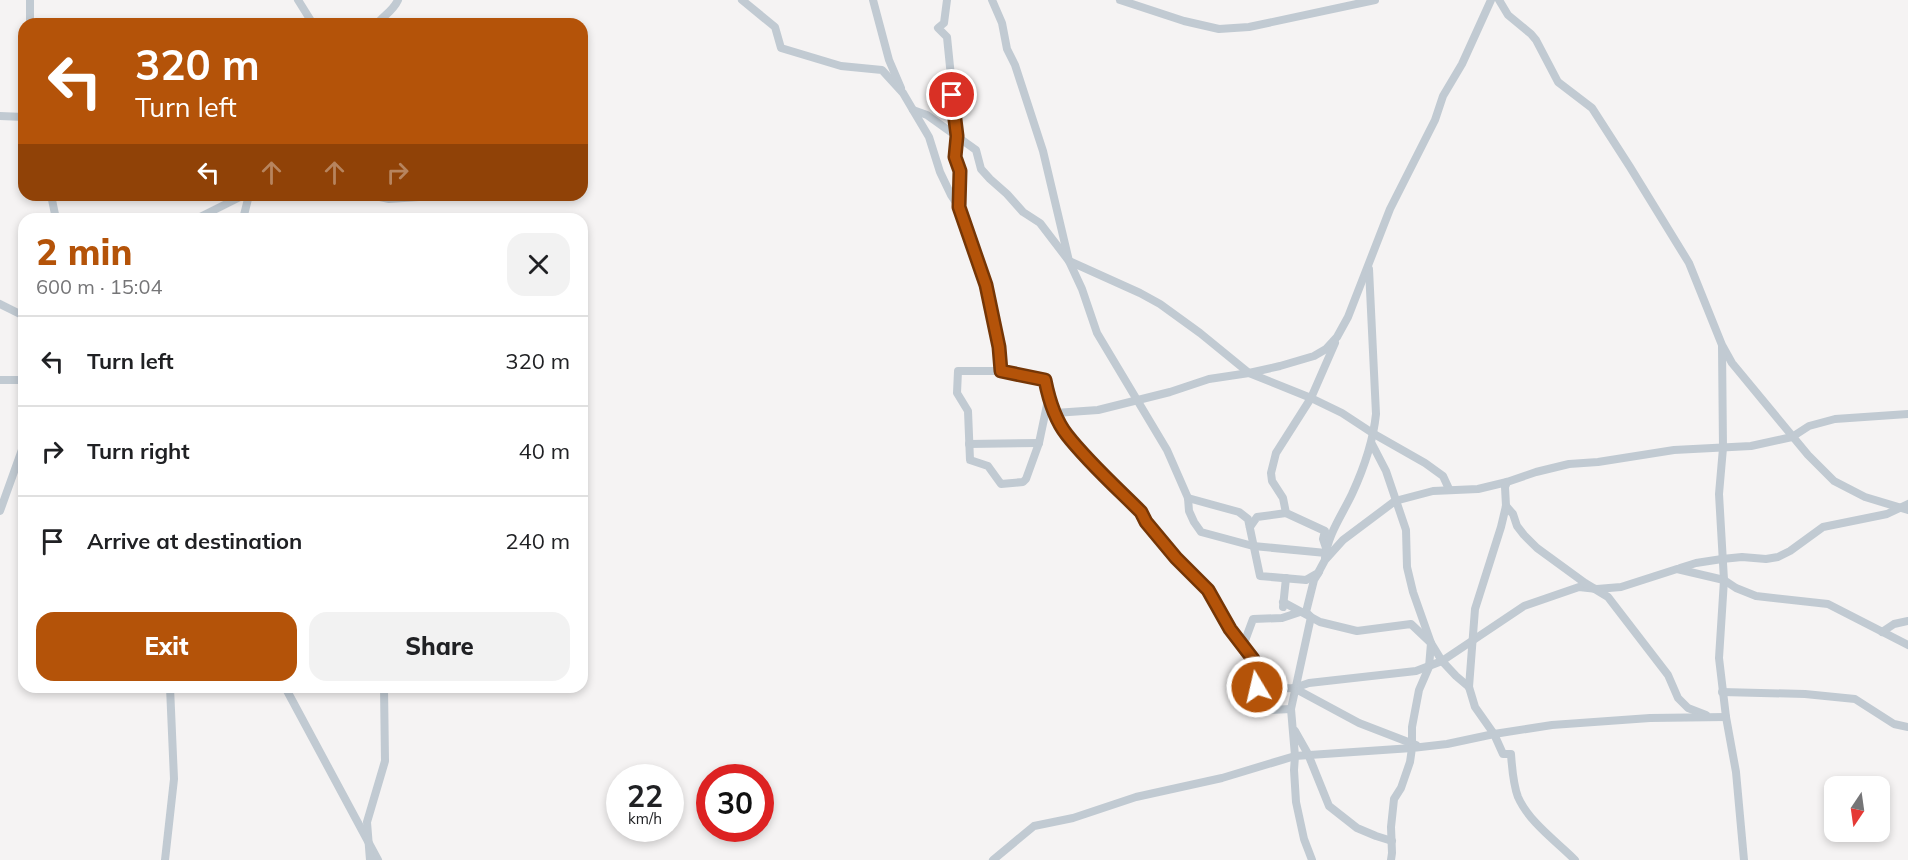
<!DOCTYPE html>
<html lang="en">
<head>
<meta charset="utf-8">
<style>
	body { margin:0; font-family:Mulish,sans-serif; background:#f2f2f2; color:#202124; height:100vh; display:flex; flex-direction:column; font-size:22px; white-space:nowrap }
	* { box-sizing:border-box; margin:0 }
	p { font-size:20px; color:#757577 }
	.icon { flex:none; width:33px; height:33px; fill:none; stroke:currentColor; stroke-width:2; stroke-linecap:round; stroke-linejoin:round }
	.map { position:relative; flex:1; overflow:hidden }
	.sheet { position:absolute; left:18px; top:213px; width:570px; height:480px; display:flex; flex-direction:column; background:#fff; border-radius:18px; box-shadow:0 3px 9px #0003 }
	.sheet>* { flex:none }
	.banner { position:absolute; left:18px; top:18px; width:570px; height:183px; border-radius:18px; box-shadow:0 3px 9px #0003; background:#b45309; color:#fff; overflow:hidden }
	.needle { width:39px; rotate:193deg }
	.tools { position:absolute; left:1824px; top:776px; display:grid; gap:12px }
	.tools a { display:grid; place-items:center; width:66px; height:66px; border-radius:12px; background:#fff; box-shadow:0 3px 9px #0003; font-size:30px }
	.speed { position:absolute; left:606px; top:764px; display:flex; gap:12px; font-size:30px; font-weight:700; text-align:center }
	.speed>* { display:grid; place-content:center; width:78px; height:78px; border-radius:50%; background:#fff; box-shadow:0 3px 9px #0003; line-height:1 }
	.speed small { font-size:15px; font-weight:400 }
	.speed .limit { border:9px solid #d22; background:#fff; color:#111 }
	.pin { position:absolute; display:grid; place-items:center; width:51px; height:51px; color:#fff; margin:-26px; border:3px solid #fff; border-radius:50%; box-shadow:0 2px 6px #0007 }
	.me { position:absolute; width:66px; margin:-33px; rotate:351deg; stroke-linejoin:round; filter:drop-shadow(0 0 4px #0008) }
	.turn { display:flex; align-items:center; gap:21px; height:126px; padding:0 18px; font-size:27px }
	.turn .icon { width:78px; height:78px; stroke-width:2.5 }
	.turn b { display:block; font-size:42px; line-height:51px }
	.lanes { display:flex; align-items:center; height:57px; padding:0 18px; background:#0003; justify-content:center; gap:30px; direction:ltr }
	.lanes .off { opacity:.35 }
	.round { display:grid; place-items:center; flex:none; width:63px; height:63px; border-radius:18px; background:#f2f2f2 }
	.headline { display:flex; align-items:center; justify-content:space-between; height:102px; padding:0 18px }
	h1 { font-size:36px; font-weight:800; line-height:45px; color:#b45309 }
	.button { display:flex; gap:12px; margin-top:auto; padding:12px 18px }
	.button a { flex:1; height:69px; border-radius:18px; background:#b45309; color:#fff; font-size:24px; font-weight:800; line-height:69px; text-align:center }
	.button a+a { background:#f2f2f2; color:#202124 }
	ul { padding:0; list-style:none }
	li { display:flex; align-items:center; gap:18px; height:90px; padding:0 18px; border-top:2px solid #e0e0e0 }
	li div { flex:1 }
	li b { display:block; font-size:22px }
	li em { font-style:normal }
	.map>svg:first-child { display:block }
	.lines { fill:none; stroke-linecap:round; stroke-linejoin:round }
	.minor { stroke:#c1cad2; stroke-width:8 }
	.route-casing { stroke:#753606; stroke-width:15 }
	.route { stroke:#b45309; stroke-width:10 }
</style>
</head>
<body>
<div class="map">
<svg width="1908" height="860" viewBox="0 0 1908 860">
	<rect width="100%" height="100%" fill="#f5f3f3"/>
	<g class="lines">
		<g class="minor">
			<path d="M30,0V24"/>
			<path d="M298,0L313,24"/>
			<path d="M742,0L775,27L781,48L841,66L882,70L903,93L913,110L927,115L976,150L981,169L990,179L1007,194L1023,212L1040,223L1069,261L1140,293L1160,304L1200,333L1249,373L1311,398L1342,413L1374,434L1425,463L1443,476L1449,489"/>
			<path d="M873,0L889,60L901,88"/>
			<path d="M947,0L944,23L938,28L947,37L957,136L955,157L960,171L959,207"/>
			<path d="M992,0L1002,23L1007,49L1015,65L1043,151L1069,261L1082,289L1097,333L1167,450L1188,498L1189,511L1194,522L1201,532L1253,546L1326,553"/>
			<path d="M1120,0L1184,21L1219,29L1249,27L1375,0"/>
			<path d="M1499,0L1508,15L1531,34L1536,40L1558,82L1592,108L1630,167L1689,263L1722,345L1732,363L1808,455L1834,481L1865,497L1908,510"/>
			<path d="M377,24C384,15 393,11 398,0"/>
			<path d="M913,110L929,137L940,172L951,195L959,207L986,285L999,347L1001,371L1045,380L1048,398L1055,413L1098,410L1170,392L1209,379L1249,373L1280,366L1314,356L1326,349L1337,337L1348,317L1390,209L1435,120L1443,96L1462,64L1491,0"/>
			<path d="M0,116L24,117"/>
			<path d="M51,195L56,219"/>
			<path d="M371,195L389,199L449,195"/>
			<path d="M196,219L244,195"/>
			<path d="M243,219L249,195"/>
			<path d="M0,304L24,316"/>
			<path d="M1722,347L1723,448L1719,494L1724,580L1719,658L1726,717L1736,772L1744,860"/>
			<path d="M1001,371H958L957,393L968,411L970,460L988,466L1001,484L1023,482L1026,479L1039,443L1048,400"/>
			<path d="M0,380H24"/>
			<path d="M1055,413L1067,435L1141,512L1146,523L1176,558L1208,590L1230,629L1253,659V672L1258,689L1294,688L1309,683L1416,671L1442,661L1524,606L1579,587L1597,589L1621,587L1677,569L1724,580L1736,588L1756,596L1828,604L1908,645"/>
			<path d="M969,444L1039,443"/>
			<path d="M1188,498L1239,512L1248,519L1260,576L1306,580L1318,573L1325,560L1343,540L1395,501L1433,491L1478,489L1507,482L1536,472L1569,464L1598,462L1674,450L1751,446L1792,437L1809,426L1835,419L1908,414"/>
			<path d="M1506,506L1513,514L1517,526L1524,535L1537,548L1585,583L1608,597L1668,675L1678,698L1688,708L1706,715"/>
			<path d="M0,511L24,444"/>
			<path d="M1250,527L1257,517L1286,513"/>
			<path d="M1326,548L1323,539L1325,531L1286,513L1283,498L1272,481L1271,473L1276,453L1311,398L1335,343"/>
			<path d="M1325,558C1328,534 1342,515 1352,494C1364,468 1373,443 1376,414L1369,269"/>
			<path d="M1680,568L1696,563L1722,559L1742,557L1766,559L1778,557L1790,551L1823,527L1887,514L1908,504"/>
			<path d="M1283,602L1320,622L1357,631L1411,624L1431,643L1442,661L1456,676L1469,687L1475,707L1494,734L1503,754H1511C1512,768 1513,784 1518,797C1529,822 1556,841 1575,860"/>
			<path d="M1283,607L1286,578"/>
			<path d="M1882,632L1894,624L1908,621"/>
			<path d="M1243,646L1253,619L1282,618L1300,612"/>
			<path d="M285,687L378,860"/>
			<path d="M1469,687L1475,609L1501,527L1506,506L1505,487L1507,482"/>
			<path d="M1294,688L1359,723L1416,745"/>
			<path d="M1267,690L1269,710L1291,709"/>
			<path d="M1722,692L1805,694L1855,699L1894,724L1908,727"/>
			<path d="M1295,731L1308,754L1329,806L1357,828L1376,836L1392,841"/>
			<path d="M165,860L174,779L170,687"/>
			<path d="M370,860L367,822L385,761L384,687"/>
			<path d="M993,860L1034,826L1073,818L1136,797L1222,778L1295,756L1412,748V727L1419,690L1429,667L1431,643L1413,592L1407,567L1406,530L1386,471L1372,444"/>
			<path d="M1312,860L1304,839L1296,802L1294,770L1295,756L1291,709L1311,617L1306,612L1314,580L1319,572"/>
			<path d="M1391,860L1392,853L1391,827L1394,799L1401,788L1410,762L1412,748L1447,744L1494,734L1552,725L1650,718L1726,717"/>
		</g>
	</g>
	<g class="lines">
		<g class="route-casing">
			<path id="route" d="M952,95L957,136L955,157L960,171L959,207L986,285L999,347L1001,371L1045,380C1049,400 1055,420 1067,435C1088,462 1117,488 1141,512L1146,522L1176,558L1208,590L1230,629L1253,659L1252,672L1257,687"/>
		</g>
		<use href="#route" class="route"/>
	</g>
</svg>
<div class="tools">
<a><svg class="needle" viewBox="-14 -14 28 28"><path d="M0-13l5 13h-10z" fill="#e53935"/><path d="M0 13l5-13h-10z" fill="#757577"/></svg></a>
</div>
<div class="speed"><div>22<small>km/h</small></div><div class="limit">30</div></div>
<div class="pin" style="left:952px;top:95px;background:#d93025"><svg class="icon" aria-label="arrive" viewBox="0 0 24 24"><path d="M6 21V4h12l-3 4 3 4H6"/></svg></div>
<svg class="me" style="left:1257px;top:687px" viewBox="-20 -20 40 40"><circle r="17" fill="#b45309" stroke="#fff" stroke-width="3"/><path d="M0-11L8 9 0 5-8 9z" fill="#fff"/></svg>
<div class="banner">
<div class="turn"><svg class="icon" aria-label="left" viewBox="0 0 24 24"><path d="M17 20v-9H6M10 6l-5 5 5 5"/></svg><div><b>320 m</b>Turn left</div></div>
<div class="lanes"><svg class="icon" aria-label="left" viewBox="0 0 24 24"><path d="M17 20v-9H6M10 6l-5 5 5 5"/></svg><svg class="icon off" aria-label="ahead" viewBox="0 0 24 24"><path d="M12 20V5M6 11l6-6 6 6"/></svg><svg class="icon off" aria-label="ahead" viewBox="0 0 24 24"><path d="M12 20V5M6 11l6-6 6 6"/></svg><svg class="icon off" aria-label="right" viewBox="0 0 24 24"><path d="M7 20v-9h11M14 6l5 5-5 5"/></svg></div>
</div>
<section class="sheet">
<div class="headline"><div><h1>2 min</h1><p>600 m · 15:04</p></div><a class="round"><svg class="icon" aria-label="close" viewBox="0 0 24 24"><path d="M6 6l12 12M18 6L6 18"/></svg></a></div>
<ul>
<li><svg class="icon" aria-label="left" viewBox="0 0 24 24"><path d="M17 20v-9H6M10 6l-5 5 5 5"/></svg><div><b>Turn left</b></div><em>320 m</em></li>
<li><svg class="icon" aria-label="right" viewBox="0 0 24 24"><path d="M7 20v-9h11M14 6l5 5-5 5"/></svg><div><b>Turn right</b></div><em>40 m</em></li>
<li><svg class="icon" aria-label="arrive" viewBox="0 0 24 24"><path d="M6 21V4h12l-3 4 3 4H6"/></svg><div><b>Arrive at destination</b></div><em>240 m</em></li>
</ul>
<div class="button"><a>Exit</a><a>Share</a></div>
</section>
</div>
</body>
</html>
